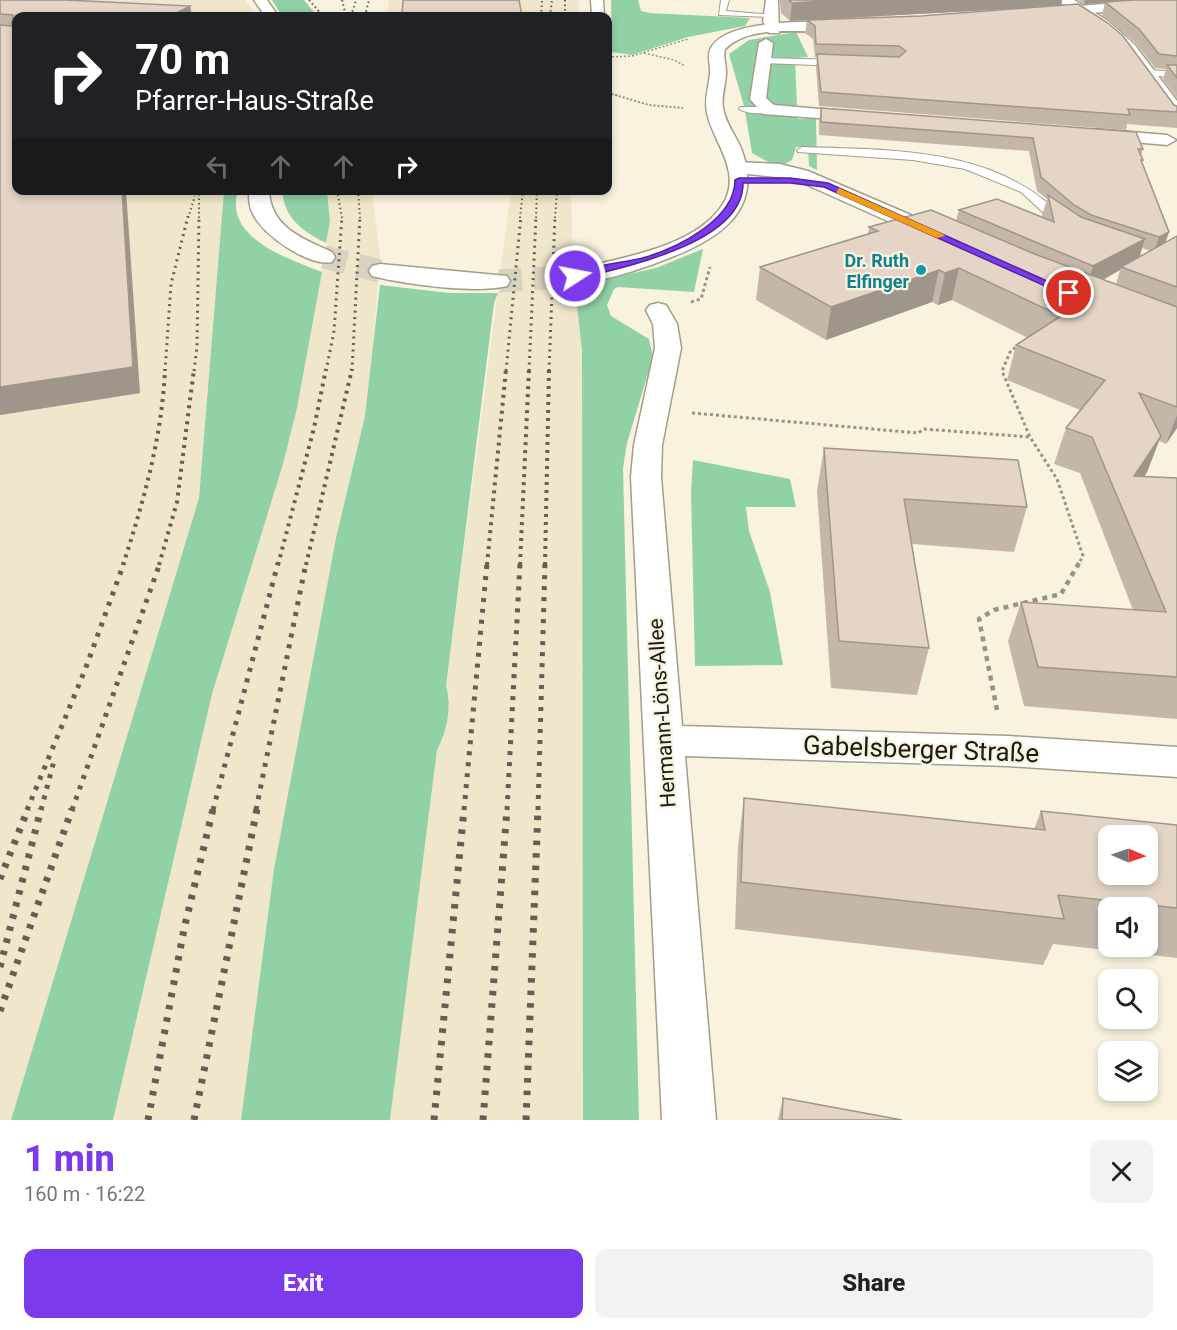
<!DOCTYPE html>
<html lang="en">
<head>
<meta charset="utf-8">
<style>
	body { margin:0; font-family:Roboto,sans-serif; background:#f2f2f2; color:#202124; height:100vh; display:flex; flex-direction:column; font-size:22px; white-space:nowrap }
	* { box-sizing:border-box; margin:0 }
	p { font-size:20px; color:#757577 }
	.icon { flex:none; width:33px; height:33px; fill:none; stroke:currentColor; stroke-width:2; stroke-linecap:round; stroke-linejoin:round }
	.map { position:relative; height:1120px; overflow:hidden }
	.details { display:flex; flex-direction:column; background:#fff; flex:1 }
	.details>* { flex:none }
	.banner { position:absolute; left:12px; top:12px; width:600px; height:183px; border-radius:12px; box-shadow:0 3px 9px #0003; background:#202124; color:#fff; overflow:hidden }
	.needle { width:39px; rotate:92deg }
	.fabs { position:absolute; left:1098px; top:825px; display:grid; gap:12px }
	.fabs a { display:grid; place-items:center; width:60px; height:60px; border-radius:12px; background:#fff; box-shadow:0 3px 9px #0003; font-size:30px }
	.pin { position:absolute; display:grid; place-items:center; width:51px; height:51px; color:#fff; margin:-26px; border:3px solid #fff; border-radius:50%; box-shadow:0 2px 6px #0007 }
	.me { position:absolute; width:66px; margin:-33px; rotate:79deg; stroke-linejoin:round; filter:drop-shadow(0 0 4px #0008) }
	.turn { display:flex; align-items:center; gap:21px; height:126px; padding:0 24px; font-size:27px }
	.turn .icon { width:78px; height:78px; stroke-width:2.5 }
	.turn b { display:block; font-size:42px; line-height:51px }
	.lanes { display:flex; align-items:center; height:57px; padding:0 24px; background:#0003; justify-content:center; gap:30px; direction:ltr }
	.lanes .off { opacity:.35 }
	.round { display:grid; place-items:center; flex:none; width:63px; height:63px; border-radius:12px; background:#f2f2f2 }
	.head { display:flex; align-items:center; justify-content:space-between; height:102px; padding:0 24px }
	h1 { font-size:36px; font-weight:800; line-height:45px; color:#7c3aed }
	.cta { display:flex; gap:12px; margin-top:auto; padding:12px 24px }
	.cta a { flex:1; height:69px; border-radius:12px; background:#7c3aed; color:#fff; font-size:24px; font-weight:800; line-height:69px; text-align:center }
	.cta a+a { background:#f2f2f2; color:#202124 }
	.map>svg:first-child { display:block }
	.built { fill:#efe6cb }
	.green { fill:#91d1a6 }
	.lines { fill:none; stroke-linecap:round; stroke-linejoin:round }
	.secondary-tunnel { stroke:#d8d2c0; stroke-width:23; stroke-dasharray:23 12; stroke-linecap:butt }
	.lane-casing { stroke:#a39d8a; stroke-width:2 }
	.street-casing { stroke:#a39d8a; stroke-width:3 }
	.secondary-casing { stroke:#a39d8a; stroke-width:3 }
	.path-far3 { stroke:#979285; stroke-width:1.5; stroke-dasharray:2 2; stroke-linecap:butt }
	.path-far2 { stroke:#979285; stroke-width:2; stroke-dasharray:2 2; stroke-linecap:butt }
	.path-far1 { stroke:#979285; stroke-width:3; stroke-dasharray:3 3; stroke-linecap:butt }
	.path { stroke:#979285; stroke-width:4.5; stroke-dasharray:5 5; stroke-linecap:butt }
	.lane { fill:#fff; fill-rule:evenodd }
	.street { fill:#fff; fill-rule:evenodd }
	.secondary { fill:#fff; fill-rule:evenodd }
	.rail-far4 { stroke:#635f54; stroke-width:2; stroke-dasharray:1.5 3; stroke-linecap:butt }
	.rail-far3 { stroke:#635f54; stroke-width:3; stroke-dasharray:2 4.5; stroke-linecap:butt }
	.rail-far2 { stroke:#635f54; stroke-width:4; stroke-dasharray:3 5; stroke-linecap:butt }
	.rail-far1 { stroke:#635f54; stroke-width:5; stroke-dasharray:4 7; stroke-linecap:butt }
	.rail { stroke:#635f54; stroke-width:7; stroke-dasharray:4.5 8; stroke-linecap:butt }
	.wall { fill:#c4b7aa; fill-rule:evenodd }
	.shaded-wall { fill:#a0958b }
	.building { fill:#e4d5c6; stroke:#a0958b; stroke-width:1.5; fill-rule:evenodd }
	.route { fill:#7c3aed; stroke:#51269a; stroke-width:1.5 }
	.slow { fill:#f59e0b }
	.culture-dot { fill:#0f9aa8; stroke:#f9f2df; stroke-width:2 }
	.labels { text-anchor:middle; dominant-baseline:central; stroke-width:4.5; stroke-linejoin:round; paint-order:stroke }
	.far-culture-label { font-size:18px; font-weight:bold; fill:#0d838f; stroke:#f9f2df; text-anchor:end }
	.street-label { font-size:21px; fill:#1c1a13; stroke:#f9f2df }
	.near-street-label { font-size:26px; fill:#1c1a13; stroke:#f9f2df }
</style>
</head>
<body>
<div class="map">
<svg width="1177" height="1120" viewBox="0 0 1177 1120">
	<rect width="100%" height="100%" fill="#f9f2df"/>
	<g class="built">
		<path d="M0,0H245L256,16H16Z"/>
		<path d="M389,0H579V16H387Z"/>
		<path d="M0,42L16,190L224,191L199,498L11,1120H0Z"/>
		<path d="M327,191H372L380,255L372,364L365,416L336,538L274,869L241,1120H113L212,694L283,464L297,408L330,221Z"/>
		<path d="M511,191H571L573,259L575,264V286L582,351L583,1120H390L437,750L443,740L449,696L446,686Z"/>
	</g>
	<g class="green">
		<path d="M272,0H304L317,16H282Z"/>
		<path d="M611,0H638L641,11L650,13L750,18L745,26L688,37L632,55L612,52Z"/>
		<path d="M796,32L808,57L795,58L797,107L744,106L729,54L749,40Z"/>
		<path d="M745,111L797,114L798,119H816L817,170L809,166L808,148L796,147L792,160L783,165L768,162L752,153Z"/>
		<path d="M224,191H238C223,238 289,259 322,272L297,408L283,464L212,694L113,1120H11L199,498Z"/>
		<path d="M282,191H327L330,221L326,243C302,231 285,219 282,191Z"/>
		<path d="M703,249L694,292L618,287L614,289L607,305L611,316L649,339L653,357L627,443L623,468L639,1120H583L582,351L575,286L656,268Z"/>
		<path d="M380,285L449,293H498L494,303L446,686C452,704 447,733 437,750L390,1120H241L274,869L336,538L365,416Z"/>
		<path d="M693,460L790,479L796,507H746L749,531L770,592L783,665L695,666L691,492Z"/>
	</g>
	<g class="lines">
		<g class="secondary-tunnel">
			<path d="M324,257L380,271"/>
			<path d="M499,281L575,276"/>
		</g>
		<g class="lane-casing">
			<g id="lane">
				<path d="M721,0H729L726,11L774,15L770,17L719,15Z"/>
				<path d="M763,58L842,60L846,63L842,66L760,63L759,61Z"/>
				<path d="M1151,70L1177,72V78L1148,75L1146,73Z"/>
				<path d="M740,107H769L774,110C766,115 747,114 739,109Z"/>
				<path d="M802,147C896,150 1004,147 1070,225L1064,229L1060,228L1021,192L965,169L913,160L798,152L797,150Z"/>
			</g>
		</g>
		<g class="street-casing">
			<g id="street">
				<path d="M254,0H267L278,16H265Z"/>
				<path d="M591,0H603L604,16H592Z"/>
				<path d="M766,0H778L779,33H769L763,21Z"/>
				<path d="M1059,0H1074L1108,21L1134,44L1177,101V120L1171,119C1152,91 1137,62 1112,39C1096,24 1072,16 1059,0Z"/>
				<path d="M766,39L773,43L766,98L774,105L866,113L872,114L875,118L872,122L763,114L750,99L759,43Z"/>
				<path d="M1094,129L1167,135L1176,140L1167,145L1088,138L1085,134Z"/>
				<path d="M737,162L780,164L808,171L948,231L951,236L948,241H932L794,179L730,172L728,168L730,164Z"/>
				<path d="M658,303L666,305L677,324L681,348L662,445L661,477L682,726L1008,736L1177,747V777L1008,766L685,756L716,1120H662L631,477L634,445L655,348L653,324L646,310L650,305Z"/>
			</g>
		</g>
		<g class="secondary-casing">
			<g id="secondary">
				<path d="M1153,0H1177V6L1041,17L1034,13L1041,9Z"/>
				<path d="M849,22L856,26L854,29C817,38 755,19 725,49C723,57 726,64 726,72C726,85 721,95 723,108C726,126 738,137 743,154C763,214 713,242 664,260C641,269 590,287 567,281L564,276L567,271C614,259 695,249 723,204C743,172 713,142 707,113C704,98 709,87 710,73C711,65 707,57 710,50C723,17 819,22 849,22Z"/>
				<path d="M249,190H269C270,227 303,239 332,252L335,257L332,262C309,267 263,235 253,214C249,207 249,199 249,190Z"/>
				<path d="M380,264L507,276L510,281L507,286C476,294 404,284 372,276L369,271L372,266Z"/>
			</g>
		</g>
		<g class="path-far3">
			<path d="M644,53L674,60L685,66"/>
			<path d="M608,57L632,56L688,39"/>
			<path d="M608,93L620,96"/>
		</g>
		<path class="path-far2" d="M615,95L649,105L683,108"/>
		<g class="path-far1">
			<path d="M691,302L701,299L710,267"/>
			<path d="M1021,345L1011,350L1002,371L1030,437L1057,479L1083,556L1078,565"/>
			<path d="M692,413L918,433L924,429L1030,437"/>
		</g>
		<path class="path" d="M997,710L979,619L994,610L1061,594L1079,563"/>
		<use href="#lane" class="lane"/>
		<use href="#street" class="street"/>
		<use href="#secondary" class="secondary"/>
		<g class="rail-far4">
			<path d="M309,0L323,16"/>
			<path d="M342,0L346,16"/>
			<path d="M565,0V16"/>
			<path d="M351,16L356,0"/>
			<path d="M365,16L369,0"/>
			<path d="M541,16L542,0"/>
			<path d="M550,16L552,0"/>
			<path d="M337,190L342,218"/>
			<path d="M358,190L360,218"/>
			<path d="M188,218L195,196"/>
			<path d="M199,218V190"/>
			<path d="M520,218L523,190"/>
			<path d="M536,218L537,190"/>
			<path d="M555,218L557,190"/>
		</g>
		<g class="rail-far3">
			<path d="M165,371L171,284L188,216"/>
			<path d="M194,371L197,347L199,216"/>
			<path d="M326,371L334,331L342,216"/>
			<path d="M352,371L360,216"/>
			<path d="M506,371L521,216"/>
			<path d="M529,371L536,216"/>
			<path d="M549,371L555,216"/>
		</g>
		<g class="rail-far2">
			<path d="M123,565C144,500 162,437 165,369"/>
			<path d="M159,565L177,502L194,369"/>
			<path d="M278,565L314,428L326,369"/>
			<path d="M306,565L352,369"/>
			<path d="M487,565L506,369"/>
			<path d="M520,565L529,369"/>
			<path d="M545,565L549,369"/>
		</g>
		<g class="rail-far1">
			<path d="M27,810L85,670L124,563"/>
			<path d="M41,810L54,761"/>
			<path d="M72,810L160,563"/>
			<path d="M213,810L278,563"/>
			<path d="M256,810L306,563"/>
			<path d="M464,810L487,563"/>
			<path d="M507,810L520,563"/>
			<path d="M538,810L545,563"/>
		</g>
		<g class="rail">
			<path d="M0,879L28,809"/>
			<path d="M0,967L41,809"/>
			<path d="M0,1011L72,809"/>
			<path d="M148,1120L184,929L213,809"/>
			<path d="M194,1120L257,809"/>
			<path d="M434,1120L464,809"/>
			<path d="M483,1120L507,809"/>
			<path d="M526,1120L538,809"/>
		</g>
	</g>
	<g class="wall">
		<path d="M0,0L190,6L192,16H16L140,393L0,415Z"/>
		<path d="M780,0H1062L1061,6L790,21L781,13Z"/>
		<path d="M1078,0H1177V98L1163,79L1166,69L1155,68L1135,42L1102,15L1105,2L1084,4Z"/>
		<path d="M807,20L1177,106V128L1127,124L1126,130L819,106L816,67L817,57H815L813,39L805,33Z"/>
		<path d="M821,108L1143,149L1141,156L1143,160L1142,163L1166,243L1177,236V428L1166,444L1159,441L1147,472L1144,477L1177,478V719L1024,706L1008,641L1021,602L1133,610L1080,473L1054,464L1066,428L1080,410L1007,380L1016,345L1028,338L952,300L938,305L932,302L826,340L756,300L760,267L868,234L869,227L956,221L959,210L1043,218L1042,215L1047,199L1037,191L1029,151L819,135V121ZM1142,248L1150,251L1140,257ZM1120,270L1116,284L1103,280Z"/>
		<path d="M824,448L1027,507L1014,552L912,544L929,648L917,695L831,688L817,491Z"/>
		<path d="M744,798L1034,829L1041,811L1177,825V958L1053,944L1043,965L735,929L738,846ZM1108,908H1148V946H1108Z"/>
		<path d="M783,1098L902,1120H778Z"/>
	</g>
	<g class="shaded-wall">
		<path d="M839,0H1062L1061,6L790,21L792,3Z"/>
		<path d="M1085,0H1141L1084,4Z"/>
		<path d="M190,6L192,16H171Z"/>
		<path d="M122,190H126L140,393L0,415V387Z"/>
		<path d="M1169,232L1164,247L1154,252L1159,237Z"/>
		<path d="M1145,239L1138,261L1121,267L1120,270L1086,289L1093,266Z"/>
		<path d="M959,268L952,300L938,305L945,273Z"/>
		<path d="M939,270L932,302L826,340L831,307Z"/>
		<path d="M1177,415V428L1166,444Z"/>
		<path d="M1161,436L1147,472L1123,509L1134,476Z"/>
	</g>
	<g class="building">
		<path d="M0,0H66L190,6L171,16H16V190H122L133,367L0,387V25L12,26L13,15L0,14Z"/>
		<path d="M403,0H519L522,16H402Z"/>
		<path d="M789,0H839L792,3Z"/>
		<path d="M1133,0H1177V56L1159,54L1139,29L1105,2Z"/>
		<path d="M1078,4L1108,23L1123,36L1174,105L1177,106V112L1128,109L1130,115L821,92L817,54L899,57L906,51L899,46L816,44L815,26L807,20L921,16Z"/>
		<path d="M1167,65H1177V78Z"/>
		<path d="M821,108L1136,132L1143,149H1138L1143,160H1141L1169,232L1159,237L1091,215L1074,205L1041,177L1033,138L821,122Z"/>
		<path d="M1048,195L1081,217L1145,239L1093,266L959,210L997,199L1054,222Z"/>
		<path d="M931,210L1032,253L1177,307V407L1139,393L1161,436L1134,476L1177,478V677L1038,667L1021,602L1166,612L1092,437L1066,428L1105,380L1016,345L1061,316L959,268L945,273L939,270L831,307L760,267L878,231L869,227Z"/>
		<path d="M1177,236V287L1121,267Z"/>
		<path d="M824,448L1018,460L1027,507L904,499L929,648L839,641Z"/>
		<path d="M744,798L1045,830L1041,811L1177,825V908L1058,895L1064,919L741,882ZM1108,836H1148V874H1108Z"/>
		<path d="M783,1098L902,1120H782Z"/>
	</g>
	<path class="route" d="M739,178H790L828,183L1074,293L1065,295L824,187L790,183H743C744,244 620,268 575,279L571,276C586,265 626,263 646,257C679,247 735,219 735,180Z"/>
	<path class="slow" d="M839,188L943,234L945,236L937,238L836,193Z"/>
	<circle class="culture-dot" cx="921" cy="270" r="6"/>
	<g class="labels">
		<g class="far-culture-label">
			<text x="909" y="260">Dr. Ruth<tspan x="909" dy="21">Elfinger</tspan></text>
		</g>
		<g class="street-label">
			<text transform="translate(662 713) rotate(-94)">Hermann-Löns-Allee</text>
		</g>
		<g class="near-street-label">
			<text transform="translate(921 749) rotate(2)">Gabelsberger Straße</text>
		</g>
	</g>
</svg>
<div class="fabs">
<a><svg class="needle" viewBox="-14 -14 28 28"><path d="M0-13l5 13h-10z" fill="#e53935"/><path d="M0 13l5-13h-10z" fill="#757577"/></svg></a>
<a><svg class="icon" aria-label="sound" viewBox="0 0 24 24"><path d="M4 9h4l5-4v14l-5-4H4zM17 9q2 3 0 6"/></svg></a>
<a><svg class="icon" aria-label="search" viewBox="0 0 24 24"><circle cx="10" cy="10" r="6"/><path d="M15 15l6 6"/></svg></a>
<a><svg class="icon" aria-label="layers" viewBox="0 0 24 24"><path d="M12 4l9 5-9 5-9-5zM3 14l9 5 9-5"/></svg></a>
</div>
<div class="pin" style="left:1069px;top:293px;background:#d93025"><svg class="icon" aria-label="arrive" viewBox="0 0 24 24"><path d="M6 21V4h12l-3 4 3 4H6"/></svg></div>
<svg class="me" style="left:575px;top:276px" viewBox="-20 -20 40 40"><circle r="17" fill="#7c3aed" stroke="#fff" stroke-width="3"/><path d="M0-11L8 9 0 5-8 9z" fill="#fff"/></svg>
<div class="banner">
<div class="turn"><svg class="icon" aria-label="right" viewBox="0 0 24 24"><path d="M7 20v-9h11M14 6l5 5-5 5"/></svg><div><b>70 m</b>Pfarrer-Haus-Straße</div></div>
<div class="lanes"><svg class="icon off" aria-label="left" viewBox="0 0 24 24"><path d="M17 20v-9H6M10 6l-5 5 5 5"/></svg><svg class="icon off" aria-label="ahead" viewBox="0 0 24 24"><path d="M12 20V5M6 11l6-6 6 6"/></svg><svg class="icon off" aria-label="ahead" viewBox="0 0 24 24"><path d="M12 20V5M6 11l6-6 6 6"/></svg><svg class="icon" aria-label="right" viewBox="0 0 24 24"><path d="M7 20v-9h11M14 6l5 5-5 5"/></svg></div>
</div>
</div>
<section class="details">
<div class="head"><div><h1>1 min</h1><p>160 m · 16:22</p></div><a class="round"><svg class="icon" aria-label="close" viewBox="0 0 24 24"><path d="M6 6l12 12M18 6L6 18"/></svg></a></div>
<div class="cta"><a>Exit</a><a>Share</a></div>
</section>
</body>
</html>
